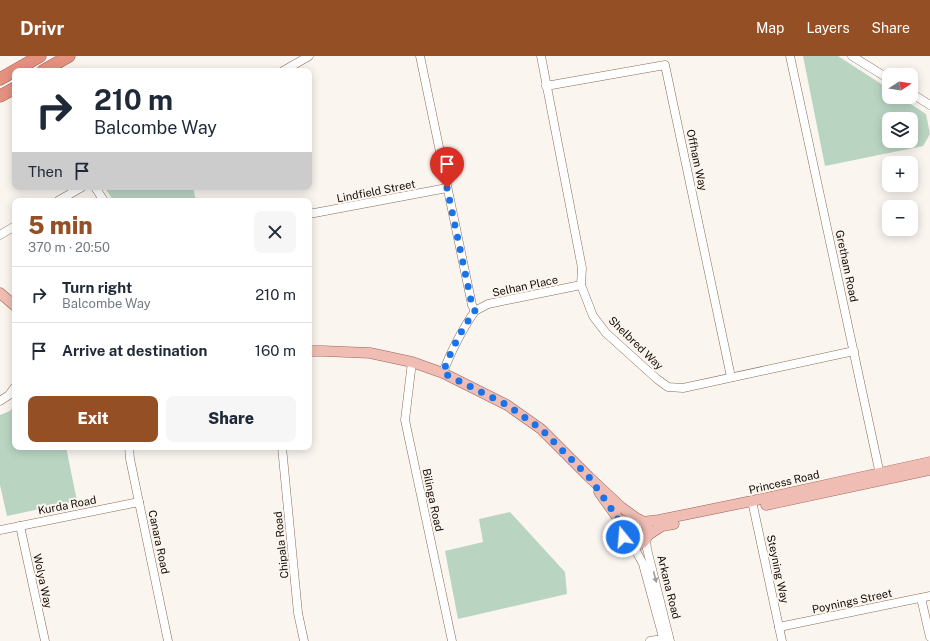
<!DOCTYPE html>
<html lang="en">
<head>
<meta charset="utf-8">
<style>
	body { margin:0; font-family:"Public Sans",sans-serif; background:#f6f6f7; color:#1f2937; height:100vh; display:flex; flex-direction:column; font-size:15px; white-space:nowrap }
	* { box-sizing:border-box; margin:0 }
	p { font-size:13px; color:#747a83 }
	.icon { flex:none; width:22px; height:22px; fill:none; stroke:currentColor; stroke-width:2; stroke-linecap:round; stroke-linejoin:round }
	.map { position:relative; flex:1; overflow:hidden }
	.details { position:absolute; left:12px; top:142px; width:300px; height:252px; display:flex; flex-direction:column; background:#fff; border-radius:8px; box-shadow:0 2px 10px #0003 }
	.details>* { flex:none }
	.hud { position:absolute; left:12px; top:12px; width:300px; height:122px; border-radius:8px; box-shadow:0 2px 10px #0003; background:#fff; color:#1f2937; overflow:hidden }
	.needle { width:26px; rotate:78deg }
	.buttons { position:absolute; left:882px; top:12px; display:grid; gap:8px }
	.buttons a { display:grid; place-items:center; width:36px; height:36px; border-radius:8px; background:#fff; box-shadow:0 2px 10px #0003; font-size:20px }
	.pin { position:absolute; display:grid; place-items:center; width:34px; height:34px; color:#fff; margin:-41px -17px; border-radius:50% 50% 50% 0; rotate:-45deg; box-shadow:0 0 4px #0007 }
	.pin .icon { rotate:45deg }
	.me { position:absolute; width:44px; margin:-22px; rotate:343deg; stroke-linejoin:round; filter:drop-shadow(0 0 3px #0008) }
	.turn { display:flex; align-items:center; gap:14px; height:84px; padding:0 16px; font-size:18px }
	.turn .icon { width:52px; height:52px; stroke-width:2.5 }
	.turn b { display:block; font-size:28px; line-height:34px }
	.then { display:flex; align-items:center; height:38px; padding:0 16px; background:#0003; gap:8px; font-size:15px }
	.round { display:grid; place-items:center; flex:none; width:42px; height:42px; border-radius:8px; background:#f6f6f7 }
	.headline { display:flex; align-items:center; justify-content:space-between; height:68px; padding:0 16px }
	h1 { font-size:24px; font-weight:800; line-height:30px; color:#945024 }
	.primary-button { display:flex; gap:8px; margin-top:auto; padding:8px 16px }
	.primary-button a { flex:1; height:46px; border-radius:8px; background:#945024; color:#fff; font-size:16px; font-weight:800; line-height:46px; text-align:center }
	.primary-button a+a { background:#f6f6f7; color:#1f2937 }
	ul { padding:0; list-style:none }
	li { display:flex; align-items:center; gap:12px; height:56px; padding:0 16px; border-top:1px solid #e0e1e3 }
	li div { flex:1 }
	li b { display:block; font-size:15px }
	li em { font-style:normal }
	header { display:flex; align-items:center; gap:24px; box-sizing:border-box; height:56px; padding:0 20px; background:#945024; color:#fff }
	header strong { font-size:19px }
	nav { display:flex; gap:22px; margin-inline-start:auto; font-size:14px }
	.map>svg:first-child { display:block }
	.green { fill:#b9d5c2; fill-rule:evenodd }
	.lines { fill:none; stroke-linecap:round; stroke-linejoin:round }
	.minor-casing { stroke:#886c56; stroke-width:9 }
	.major-casing { stroke:#9d6255; stroke-width:11 }
	.highway-casing { stroke:#9d6255; stroke-width:13 }
	.minor { stroke:#fff; stroke-width:8 }
	.major { stroke:#efbdb3; stroke-width:10 }
	.highway { stroke:#e59180; stroke-width:12 }
	.oneway { fill:#a29e9b }
	.route { stroke:#1a73e8; stroke-width:7; stroke-dasharray:0 12.6 }
	.labels { text-anchor:middle; dominant-baseline:central; stroke-width:4; stroke-linejoin:round; paint-order:stroke }
	.street-label { font-size:11px; fill:#160c05; stroke:#fbf5f0 }
</style>
</head>
<body>
<header>
<strong>Drivr</strong>
<nav><a>Map</a><a>Layers</a><a>Share</a></nav>
</header>
<div class="map">
<svg width="930" height="585" viewBox="0 0 930 585">
	<rect width="100%" height="100%" fill="#fbf5f0"/>
	<g class="green">
		<path d="M803,0H838L889,33V41H900L926,58L930,78L923,90L825,110ZM889,63H911V85H889Z"/>
		<path d="M104,131H193L196,145H114Z"/>
		<path d="M15,348V391H66L77,445L7,460L0,429V359L10,355Z"/>
		<path d="M510,456L565,516L567,538L458,563L445,495L483,486L479,463Z"/>
	</g>
	<g class="lines">
		<g class="minor-casing">
			<g id="minor">
				<path d="M420,0L472,249L475,255C463,272 450,297 443,317"/>
				<path d="M541,0L582,212L581,229L593,260L606,277L657,323L668,331L683,332L854,295"/>
				<path d="M790,0L881,423"/>
				<path d="M852,0L889,23"/>
				<path d="M283,15L309,0"/>
				<path d="M546,30L665,9L731,321"/>
				<path d="M911,37L930,49"/>
				<path d="M95,131L104,145"/>
				<path d="M58,145L82,131"/>
				<path d="M309,158L447,132"/>
				<path d="M0,179L15,170"/>
				<path d="M475,255L488,248L581,229"/>
				<path d="M412,306L405,364L452,585"/>
				<path d="M0,345L9,339L15,331"/>
				<path d="M129,391L130,403L168,585"/>
				<path d="M282,391L298,557L304,585"/>
				<path d="M752,445L782,585"/>
				<path d="M20,470L45,585"/>
				<path d="M0,474L139,446"/>
				<path d="M646,483L647,493L670,585"/>
				<path d="M633,489L643,508L664,585"/>
				<path d="M921,542L930,581"/>
				<path d="M779,571L930,540"/>
				<path d="M650,585L669,582"/>
			</g>
		</g>
		<g class="major-casing">
			<g id="major">
				<path d="M0,237L15,250"/>
				<path d="M309,295H323L370,297L412,306L443,317L507,349L541,373L589,421L621,451L639,464"/>
				<path d="M599,436L617,461L622,474"/>
				<path d="M766,449L930,414"/>
				<circle cx="635" cy="476" r="13"/>
				<path d="M642,466L659,464L752,445L930,406"/>
				<path d="M648,479L662,470L674,468"/>
			</g>
		</g>
		<g class="highway-casing">
			<g id="highway">
				<path d="M43,15L69,0"/>
				<path d="M0,23L40,0"/>
				<path d="M0,40L15,32"/>
			</g>
		</g>
		<use href="#minor" class="minor"/>
		<use href="#major" class="major"/>
		<use href="#highway" class="highway"/>
	</g>
	<defs><path id="oneway-solid" d="M-6-.8H1V-3.2L6.5 0L1 3.2V.8H-6Z"/></defs>
	<use class="oneway" href="#oneway-solid" transform="translate(655 521) rotate(75)"/>
	<g class="lines">
		<path class="route" d="M447,132L472,249L475,255C462,272 450,296 443,317L507,349L541,373L589,421L617,461L622,474L623,481"/>
	</g>
	<g class="labels">
		<g class="street-label">
			<text transform="translate(697 104) rotate(78)">Offham Way</text>
			<text transform="translate(376 135) rotate(-11)">Lindfield Street</text>
			<text transform="translate(847 210) rotate(78)">Gretham Road</text>
			<text transform="translate(525 230) rotate(-12)">Selhan Place</text>
			<text transform="translate(636 287) rotate(44)">Shelbred Way</text>
			<text transform="translate(784 426) rotate(-13)">Princess Road</text>
			<text transform="translate(433 444) rotate(78)">Bilinga Road</text>
			<text transform="translate(67 449) rotate(-11)">Kurda Road</text>
			<text transform="translate(159 486) rotate(78)">Canara Road</text>
			<text transform="translate(281 489) rotate(-96)">Chipala Road</text>
			<text transform="translate(778 513) rotate(78)">Steyning Way</text>
			<text transform="translate(43 525) rotate(78)">Wolya Way</text>
			<text transform="translate(669 531) rotate(76)">Arkana Road</text>
			<text transform="translate(852 545) rotate(-12)">Poynings Street</text>
		</g>
	</g>
</svg>
<div class="buttons">
<a><svg class="needle" viewBox="-14 -14 28 28"><path d="M0-13l5 13h-10z" fill="#e53935"/><path d="M0 13l5-13h-10z" fill="#747a83"/></svg></a>
<a><svg class="icon" aria-label="layers" viewBox="0 0 24 24"><path d="M12 4l9 5-9 5-9-5zM3 14l9 5 9-5"/></svg></a>
<a>+</a>
<a>−</a>
</div>
<div class="pin" style="left:447px;top:132px;background:#d93025"><svg class="icon" aria-label="arrive" viewBox="0 0 24 24"><path d="M6 21V4h12l-3 4 3 4H6"/></svg></div>
<svg class="me" style="left:623px;top:481px" viewBox="-20 -20 40 40"><circle r="17" fill="#1a73e8" stroke="#fff" stroke-width="3"/><path d="M0-11L8 9 0 5-8 9z" fill="#fff"/></svg>
<div class="hud">
<div class="turn"><svg class="icon" aria-label="right" viewBox="0 0 24 24"><path d="M7 20v-9h11M14 6l5 5-5 5"/></svg><div><b>210 m</b>Balcombe Way</div></div>
<div class="then">Then<svg class="icon" aria-label="arrive" viewBox="0 0 24 24"><path d="M6 21V4h12l-3 4 3 4H6"/></svg></div>
</div>
<section class="details">
<div class="headline"><div><h1>5 min</h1><p>370 m · 20:50</p></div><a class="round"><svg class="icon" aria-label="close" viewBox="0 0 24 24"><path d="M6 6l12 12M18 6L6 18"/></svg></a></div>
<ul>
<li><svg class="icon" aria-label="right" viewBox="0 0 24 24"><path d="M7 20v-9h11M14 6l5 5-5 5"/></svg><div><b>Turn right</b><p>Balcombe Way</p></div><em>210 m</em></li>
<li><svg class="icon" aria-label="arrive" viewBox="0 0 24 24"><path d="M6 21V4h12l-3 4 3 4H6"/></svg><div><b>Arrive at destination</b></div><em>160 m</em></li>
</ul>
<div class="primary-button"><a>Exit</a><a>Share</a></div>
</section>
</div>
</body>
</html>
